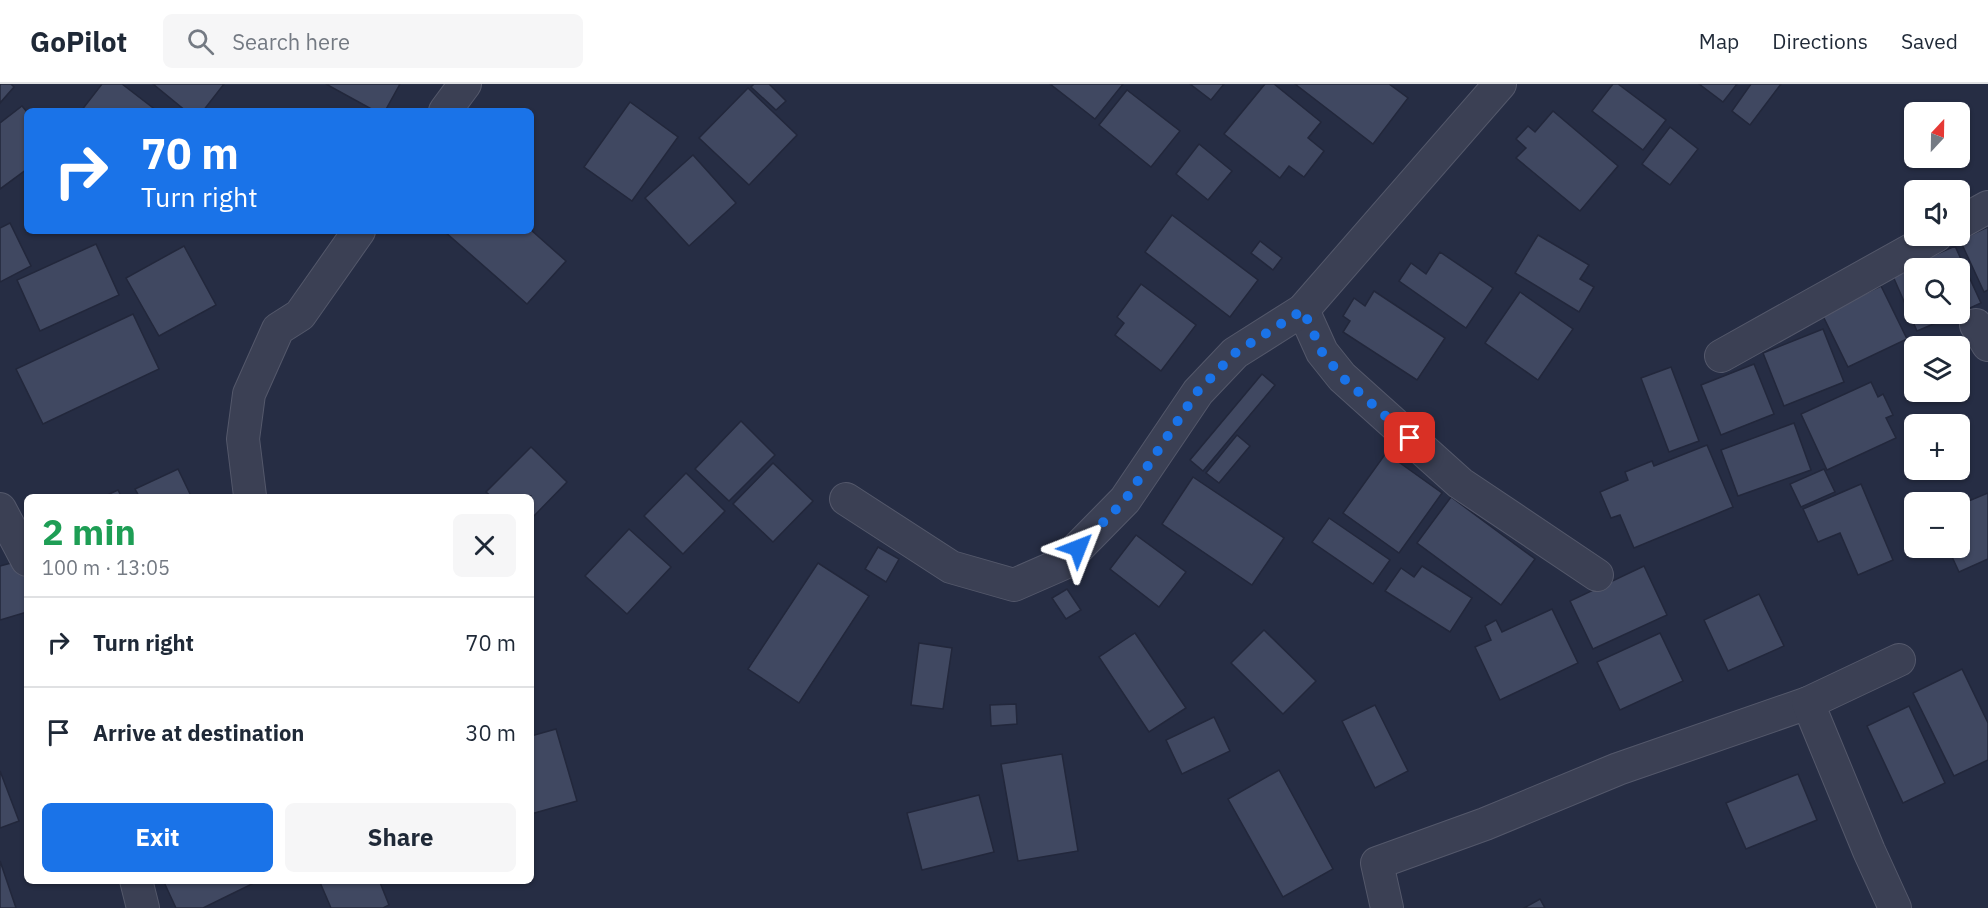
<!DOCTYPE html>
<html lang="en">
<head>
<meta charset="utf-8">
<style>
	body { margin:0; font-family:"IBM Plex Sans",sans-serif; background:#f6f6f7; color:#1f2937; height:100vh; display:flex; flex-direction:column; font-size:22px; white-space:nowrap }
	* { box-sizing:border-box; margin:0 }
	p { font-size:20px; color:#747a83 }
	.icon { flex:none; width:33px; height:33px; fill:none; stroke:currentColor; stroke-width:2; stroke-linecap:round; stroke-linejoin:round }
	.map { position:relative; flex:1; overflow:hidden }
	.drawer { position:absolute; left:24px; top:410px; width:510px; height:390px; display:flex; flex-direction:column; background:#fff; border-radius:9px; box-shadow:0 2px 4px #0004 }
	.drawer>* { flex:none }
	.banner { position:absolute; left:24px; top:24px; width:510px; height:126px; border-radius:9px; box-shadow:0 2px 4px #0004; background:#1a73e8; color:#fff; overflow:hidden }
	.needle { width:39px; rotate:22deg }
	.tools { position:absolute; left:1904px; top:18px; display:grid; gap:12px }
	.tools a { display:grid; place-items:center; width:66px; height:66px; border-radius:9px; background:#fff; box-shadow:0 2px 4px #0004; font-size:30px }
	.pin { position:absolute; display:grid; place-items:center; width:51px; height:51px; color:#fff; margin:-26px; border-radius:12px; box-shadow:0 3px 9px #0006 }
	.me { position:absolute; width:66px; margin:-33px; rotate:45deg; stroke-linejoin:round; filter:drop-shadow(0 0 4px #0008) }
	.turn { display:flex; align-items:center; gap:21px; height:126px; padding:0 18px; font-size:27px }
	.turn .icon { width:78px; height:78px; stroke-width:2.5 }
	.turn b { display:block; font-size:42px; line-height:51px }
	.round { display:grid; place-items:center; flex:none; width:63px; height:63px; border-radius:9px; background:#f6f6f7 }
	.headline { display:flex; align-items:center; justify-content:space-between; height:102px; padding:0 18px }
	h1 { font-size:36px; font-weight:800; line-height:45px; color:#1e9e55 }
	.button { display:flex; gap:12px; margin-top:auto; padding:12px 18px }
	.button a { flex:1; height:69px; border-radius:9px; background:#1a73e8; color:#fff; font-size:24px; font-weight:800; line-height:69px; text-align:center }
	.button a+a { background:#f6f6f7; color:#1f2937 }
	ul { padding:0; list-style:none }
	li { display:flex; align-items:center; gap:18px; height:90px; padding:0 18px; border-top:2px solid #e0e1e3 }
	li div { flex:1 }
	li b { display:block; font-size:22px }
	li em { font-style:normal }
	header { display:flex; align-items:center; gap:36px; box-sizing:border-box; height:84px; padding:0 30px; background:#fff; border-bottom:2px solid #e0e1e3 }
	header strong { font-size:28px }
	nav { display:flex; gap:33px; margin-inline-start:auto; font-size:21px }
	.search { width:420px; height:54px; background:#f6f6f7; display:flex; align-items:center; gap:15px; box-sizing:border-box; padding:0 21px; border-radius:9px; color:#747a83; font-size:22px }
	.map>svg:first-child { display:block }
	.building { fill:#404861; stroke:#22273b; stroke-width:1.5 }
	.lines { fill:none; stroke-linecap:round; stroke-linejoin:round }
	.minor-casing { stroke:#54586b; stroke-width:34 }
	.minor { stroke:#3b4054; stroke-width:32 }
	.route { stroke:#1a73e8; stroke-width:10; stroke-dasharray:0 18 }
</style>
</head>
<body>
<header>
<strong>GoPilot</strong>
<div class="search"><svg class="icon" aria-label="search" viewBox="0 0 24 24"><circle cx="10" cy="10" r="6"/><path d="M15 15l6 6"/></svg>Search here</div>
<nav><a>Map</a><a>Directions</a><a>Saved</a></nav>
</header>
<div class="map">
<svg width="1988" height="824" viewBox="0 0 1988 824">
	<rect width="100%" height="100%" fill="#262d44"/>
	<g class="building">
		<path d="M0,0H11L14,3L0,19Z"/>
		<path d="M102,0H122L157,27H81Z"/>
		<path d="M153,0H224L203,27H186Z"/>
		<path d="M326,0H400L385,27H375Z"/>
		<path d="M754,0H769L786,17L776,26L751,3Z"/>
		<path d="M1050,0H1123L1095,35Z"/>
		<path d="M1190,0H1224L1211,16Z"/>
		<path d="M1265,0H1274L1321,38L1308,54L1324,67L1304,93L1289,82L1280,94L1224,50Z"/>
		<path d="M1295,0H1389L1408,14L1373,60Z"/>
		<path d="M1613,0H1618L1666,36L1643,66L1592,27Z"/>
		<path d="M1699,0H1737L1723,18Z"/>
		<path d="M1751,0H1781L1750,41L1732,27Z"/>
		<path d="M748,4L797,51L749,101L699,54Z"/>
		<path d="M1127,6L1180,47L1151,83L1099,41Z"/>
		<path d="M630,18L678,53L632,117L584,83Z"/>
		<path d="M22,22L27,28V85L0,105V39Z"/>
		<path d="M1553,27L1618,82L1580,127L1516,74L1526,64L1516,55L1528,42L1535,48Z"/>
		<path d="M1670,43L1698,65L1670,101L1642,80Z"/>
		<path d="M1199,60L1232,87L1208,116L1176,90Z"/>
		<path d="M693,71L736,119L689,162L645,114Z"/>
		<path d="M1172,131L1258,196L1230,233L1145,168Z"/>
		<path d="M10,139L31,182L0,198V144Z"/>
		<path d="M1988,143V206L1984,208L1960,156Z"/>
		<path d="M531,146L566,177L527,220L444,147Z"/>
		<path d="M1538,151L1589,181L1580,195L1594,203L1579,228L1515,189Z"/>
		<path d="M1260,157L1282,174L1273,186L1251,169Z"/>
		<path d="M96,160L119,211L40,247L17,196Z"/>
		<path d="M184,162L216,221L159,252L126,194Z"/>
		<path d="M1955,162L1981,219L1959,229V184H1914V230H1957L1917,247L1892,190Z"/>
		<path d="M1440,168L1493,204L1466,244L1399,197L1411,179L1426,190Z"/>
		<path d="M1141,200L1196,241L1161,287L1115,251L1124,239L1117,233Z"/>
		<path d="M1881,202L1907,255L1848,283L1822,230Z"/>
		<path d="M1374,207L1445,254L1417,296L1343,248L1350,237L1343,232L1354,214L1365,222Z"/>
		<path d="M1520,208L1573,245L1538,296L1485,259Z"/>
		<path d="M133,230L159,285L43,340L16,285Z"/>
		<path d="M1823,245L1844,298L1784,322L1763,269Z"/>
		<path d="M1754,280L1774,330L1721,351L1701,301Z"/>
		<path d="M1671,283L1699,357L1669,368L1641,294Z"/>
		<path d="M1262,290L1275,301L1203,387L1190,376Z"/>
		<path d="M1871,298L1878,313L1883,310L1893,331L1886,334L1896,354L1827,386L1801,330Z"/>
		<path d="M741,337L775,371L729,417L695,385Z"/>
		<path d="M1794,339L1811,386L1738,412L1721,366Z"/>
		<path d="M1237,351L1250,362L1219,399L1206,389Z"/>
		<path d="M1707,361L1733,423L1634,464L1620,431L1611,434L1600,408L1628,396L1625,388L1652,377L1654,382Z"/>
		<path d="M531,363L567,398L531,435V412H491L486,408Z"/>
		<path d="M1386,369L1442,409L1399,469L1343,429Z"/>
		<path d="M773,379L813,417L773,458L733,420Z"/>
		<path d="M178,385L191,412H139L135,405Z"/>
		<path d="M1824,385L1835,408L1801,423L1790,400Z"/>
		<path d="M686,389L725,427L683,470L644,432Z"/>
		<path d="M1193,393L1284,454L1252,501L1162,440Z"/>
		<path d="M1861,400L1893,476L1858,491L1840,449L1818,458L1803,425Z"/>
		<path d="M118,406L121,412H105Z"/>
		<path d="M1988,409V475L1959,488L1948,464H1959V421Z"/>
		<path d="M1451,413L1535,475L1501,521L1417,459Z"/>
		<path d="M1329,434L1390,476L1373,500L1312,458Z"/>
		<path d="M629,445L671,483L627,530L585,492Z"/>
		<path d="M1136,451L1186,488L1159,523L1110,485Z"/>
		<path d="M878,463L899,475L886,498L865,485Z"/>
		<path d="M26,475L27,528L0,536V482Z"/>
		<path d="M818,479L869,512L799,619L748,585Z"/>
		<path d="M1422,482L1472,514L1450,548L1385,507L1401,484L1414,493Z"/>
		<path d="M1644,482L1667,531L1593,565L1570,517Z"/>
		<path d="M1067,505L1081,526L1066,535L1052,514Z"/>
		<path d="M1759,510L1784,562L1728,587L1704,536Z"/>
		<path d="M1552,525L1578,579L1500,616L1475,563L1491,556L1485,542L1496,536L1502,548Z"/>
		<path d="M1264,546L1316,597L1283,630L1231,579Z"/>
		<path d="M1135,549L1186,624L1149,648L1099,573Z"/>
		<path d="M1660,549L1683,597L1620,626L1597,578Z"/>
		<path d="M919,559L952,564L943,625L911,621Z"/>
		<path d="M1962,585L1988,639V676L1954,692L1913,609Z"/>
		<path d="M1016,620L1017,640L991,642L990,621Z"/>
		<path d="M1375,621L1408,687L1375,704L1342,637Z"/>
		<path d="M1909,622L1945,699L1903,719L1867,642Z"/>
		<path d="M1214,633L1230,667L1182,690L1166,656Z"/>
		<path d="M556,645L577,717L531,730V652Z"/>
		<path d="M1062,670L1078,767L1018,777L1001,680Z"/>
		<path d="M1279,686L1333,785L1283,813L1228,715Z"/>
		<path d="M0,687L19,737L0,744Z"/>
		<path d="M1798,690L1817,736L1746,765L1726,719Z"/>
		<path d="M979,711L994,768L922,786L907,729Z"/>
		<path d="M0,777L16,824H0Z"/>
		<path d="M163,796H250L252,800L203,824H176Z"/>
		<path d="M319,796H379L389,821L383,824H331Z"/>
		<path d="M1540,815L1545,824H1524Z"/>
	</g>
	<g class="lines">
		<g class="minor-casing">
			<g id="minor">
				<path d="M445,27L465,0"/>
				<path d="M1959,139L1988,123"/>
				<path d="M1303,226L1322,268L1342,293L1460,399L1597,491"/>
				<path d="M1976,241L1988,261"/>
				<path d="M1721,272L1936,152"/>
				<path d="M250,412L243,355L249,310L278,245L300,231L359,147"/>
				<path d="M846,415L951,483L1014,501L1062,480L1125,416L1198,308L1235,269L1303,226L1500,0"/>
				<path d="M0,425L27,476"/>
				<path d="M136,796L143,824"/>
				<path d="M1387,824L1377,779L1485,740L1618,685L1808,619"/>
				<path d="M1895,824L1869,767L1808,619L1899,576"/>
			</g>
		</g>
		<use href="#minor" class="minor"/>
	</g>
	<g class="lines">
		<path class="route" d="M1078,464L1125,416L1197,308L1235,269L1303,226L1322,268L1342,293L1410,354"/>
	</g>
</svg>
<div class="tools">
<a><svg class="needle" viewBox="-14 -14 28 28"><path d="M0-13l5 13h-10z" fill="#e53935"/><path d="M0 13l5-13h-10z" fill="#747a83"/></svg></a>
<a><svg class="icon" aria-label="sound" viewBox="0 0 24 24"><path d="M4 9h4l5-4v14l-5-4H4zM17 9q2 3 0 6"/></svg></a>
<a><svg class="icon" aria-label="search" viewBox="0 0 24 24"><circle cx="10" cy="10" r="6"/><path d="M15 15l6 6"/></svg></a>
<a><svg class="icon" aria-label="layers" viewBox="0 0 24 24"><path d="M12 4l9 5-9 5-9-5zM3 14l9 5 9-5"/></svg></a>
<a>+</a>
<a>−</a>
</div>
<div class="pin" style="left:1410px;top:354px;background:#d93025"><svg class="icon" aria-label="arrive" viewBox="0 0 24 24"><path d="M6 21V4h12l-3 4 3 4H6"/></svg></div>
<svg class="me" style="left:1078px;top:464px" viewBox="-20 -20 40 40"><path d="M0-17L14 15 0 8-14 15z" fill="#1a73e8" stroke="#fff" stroke-width="4"/></svg>
<div class="banner">
<div class="turn"><svg class="icon" aria-label="right" viewBox="0 0 24 24"><path d="M7 20v-9h11M14 6l5 5-5 5"/></svg><div><b>70 m</b>Turn right</div></div>
</div>
<section class="drawer">
<div class="headline"><div><h1>2 min</h1><p>100 m · 13:05</p></div><a class="round"><svg class="icon" aria-label="close" viewBox="0 0 24 24"><path d="M6 6l12 12M18 6L6 18"/></svg></a></div>
<ul>
<li><svg class="icon" aria-label="right" viewBox="0 0 24 24"><path d="M7 20v-9h11M14 6l5 5-5 5"/></svg><div><b>Turn right</b></div><em>70 m</em></li>
<li><svg class="icon" aria-label="arrive" viewBox="0 0 24 24"><path d="M6 21V4h12l-3 4 3 4H6"/></svg><div><b>Arrive at destination</b></div><em>30 m</em></li>
</ul>
<div class="button"><a>Exit</a><a>Share</a></div>
</section>
</div>
</body>
</html>
